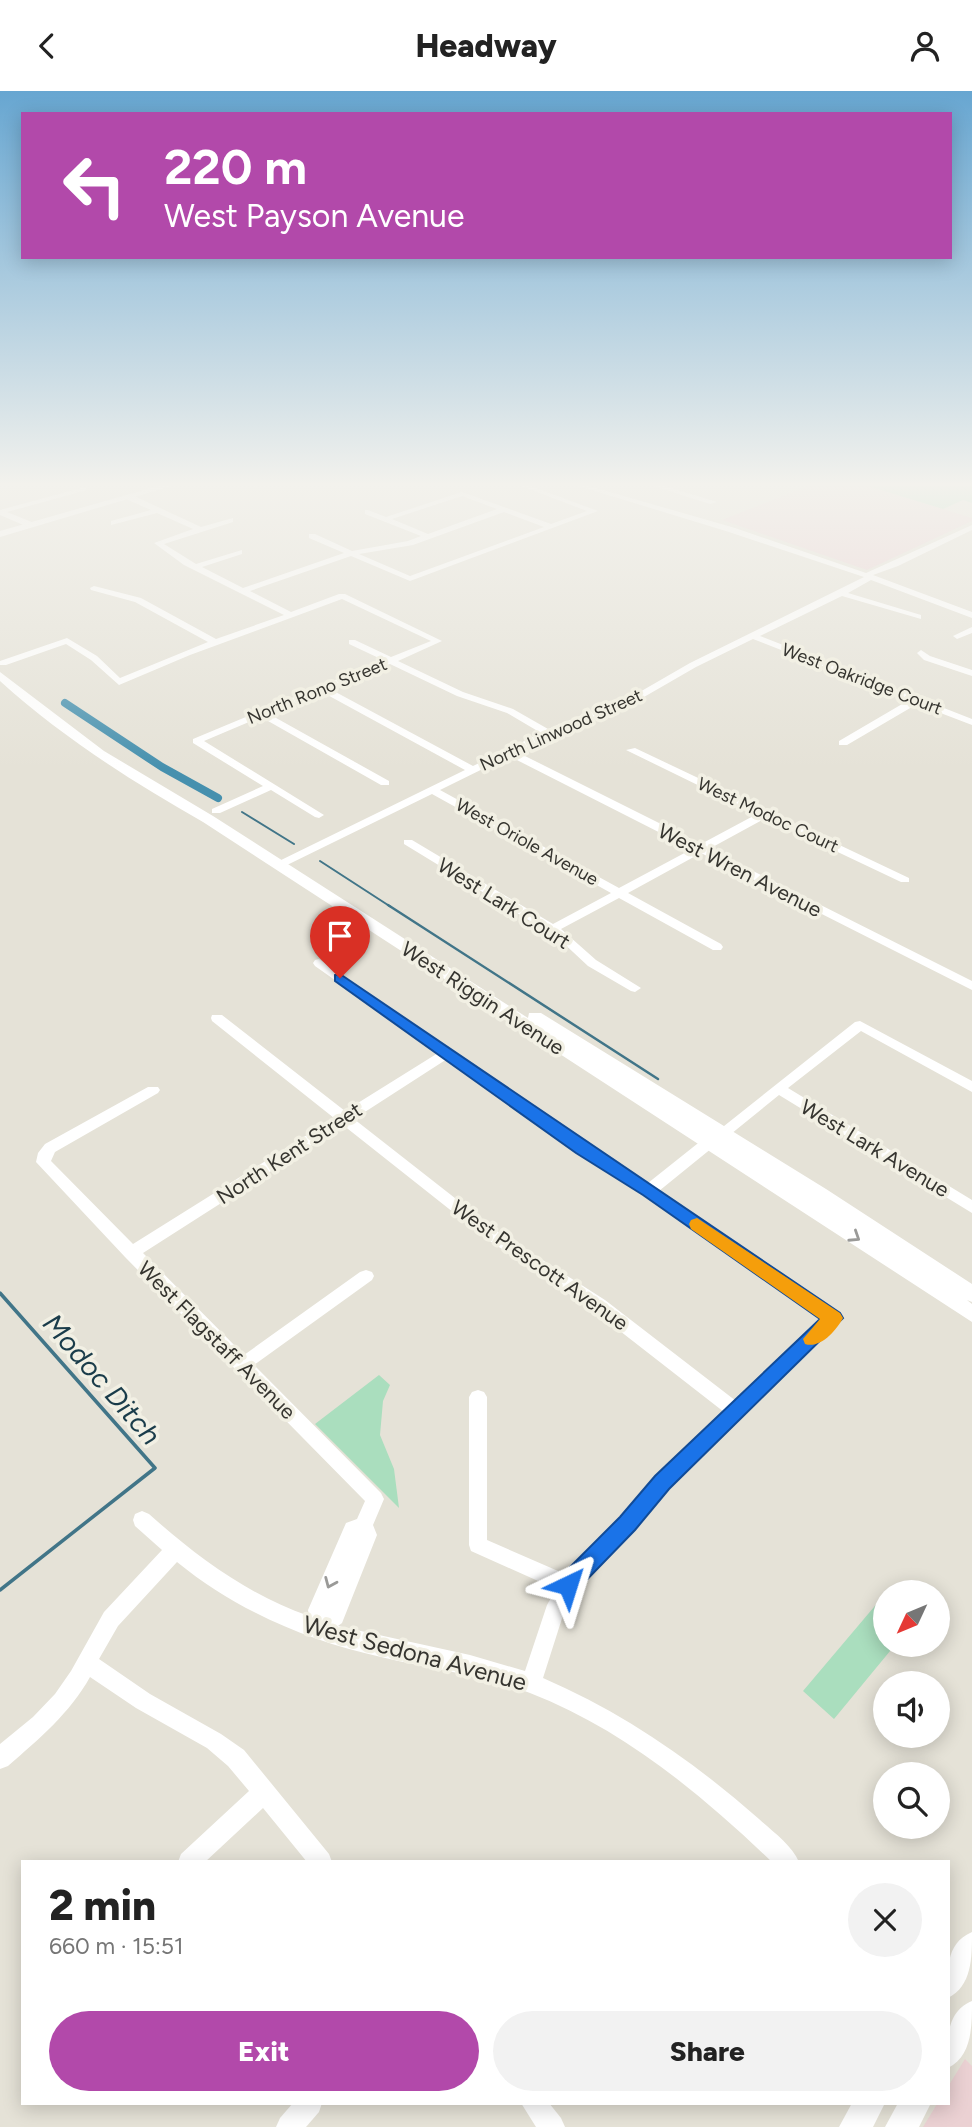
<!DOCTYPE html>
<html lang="en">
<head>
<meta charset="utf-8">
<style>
	body { margin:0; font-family:Figtree,sans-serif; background:#f2f2f2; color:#222; height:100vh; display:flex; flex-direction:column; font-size:26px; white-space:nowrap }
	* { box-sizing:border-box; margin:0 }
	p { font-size:23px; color:#767676 }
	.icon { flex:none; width:38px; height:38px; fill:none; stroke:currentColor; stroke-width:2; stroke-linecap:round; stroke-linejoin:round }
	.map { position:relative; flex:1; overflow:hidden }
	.sheet { position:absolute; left:21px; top:1769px; width:929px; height:245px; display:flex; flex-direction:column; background:#fff; border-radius:0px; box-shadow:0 4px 18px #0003 }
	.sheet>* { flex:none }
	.guide { position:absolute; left:21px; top:21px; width:931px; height:147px; border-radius:0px; box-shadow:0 4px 18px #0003; background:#b249aa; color:#fff; overflow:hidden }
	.needle { width:46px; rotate:226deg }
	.fabs { position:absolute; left:873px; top:1489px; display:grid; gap:14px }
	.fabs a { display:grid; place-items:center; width:77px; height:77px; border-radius:50%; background:#fff; box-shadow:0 4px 18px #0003; font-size:35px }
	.pin { position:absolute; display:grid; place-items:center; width:60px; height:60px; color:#fff; margin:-72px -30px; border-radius:50% 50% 50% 0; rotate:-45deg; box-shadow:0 0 7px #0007 }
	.pin .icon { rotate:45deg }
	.me { position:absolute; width:77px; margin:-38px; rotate:41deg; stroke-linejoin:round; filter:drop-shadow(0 0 5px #0008) }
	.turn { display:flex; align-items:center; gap:24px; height:147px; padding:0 28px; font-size:32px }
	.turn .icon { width:91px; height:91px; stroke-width:2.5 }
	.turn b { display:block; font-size:49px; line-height:60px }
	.round { display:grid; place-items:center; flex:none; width:74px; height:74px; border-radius:37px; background:#f2f2f2 }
	.overview { display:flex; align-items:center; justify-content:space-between; height:119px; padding:0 28px }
	h1 { font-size:42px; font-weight:800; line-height:52px }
	.button { display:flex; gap:14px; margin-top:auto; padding:14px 28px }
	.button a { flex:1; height:80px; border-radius:42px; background:#b249aa; color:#fff; font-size:28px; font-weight:800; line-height:80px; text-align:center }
	.button a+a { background:#f2f2f2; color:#222 }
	header { display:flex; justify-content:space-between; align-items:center; height:91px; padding:0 28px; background:#fff; font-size:32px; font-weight:800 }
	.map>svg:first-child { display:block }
	.education { fill:#ebd1d3 }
	.green { fill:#aadebe }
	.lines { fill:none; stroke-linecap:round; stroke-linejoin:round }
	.stream-far2 { stroke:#417588; stroke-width:2 }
	.stream-far1 { stroke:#417588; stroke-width:2.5 }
	.stream { stroke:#417588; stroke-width:3.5 }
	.canal { stroke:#4690ae; stroke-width:8 }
	.minor { fill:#fff; fill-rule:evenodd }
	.major { fill:#fff; fill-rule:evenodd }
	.oneway { stroke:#9a9a98 }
	.route { fill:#1a73e8; stroke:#114b97; stroke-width:2 }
	.slow { fill:#f59e0b }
	.labels { text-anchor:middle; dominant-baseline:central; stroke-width:7; stroke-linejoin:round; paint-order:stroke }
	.far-street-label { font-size:18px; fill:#363530; stroke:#f2f0e4 }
	.street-label { font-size:21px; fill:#363530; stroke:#f2f0e4 }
	.near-street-label { font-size:24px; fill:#363530; stroke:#f2f0e4 }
	.near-water-label { font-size:28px; font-style:italic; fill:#1a3c4a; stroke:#f2f0e4 }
</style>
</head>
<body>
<header><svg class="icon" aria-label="back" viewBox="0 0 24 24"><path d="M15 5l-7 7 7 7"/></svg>Headway<svg class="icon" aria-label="person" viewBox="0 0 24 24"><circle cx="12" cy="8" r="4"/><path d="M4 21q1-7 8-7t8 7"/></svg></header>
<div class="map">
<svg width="972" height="2036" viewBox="0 0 972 2036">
	<rect width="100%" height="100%" fill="#e5e2d7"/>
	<g class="education">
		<path d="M813,393H861L972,427V430L867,479L722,429Z"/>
		<path d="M965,1968L972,1975V2036H923L937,2013L948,2012L949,1994Z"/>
	</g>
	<g class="green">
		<path d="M878,393H972V412L963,409L943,418L871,396Z"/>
		<path d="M379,1284L390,1294L383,1310L380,1344L394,1378L399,1417L315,1333Z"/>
		<path d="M885,1503L886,1554H895L834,1628L803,1600Z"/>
	</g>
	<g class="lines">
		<g class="stream-far2">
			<path d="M242,721L294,753"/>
			<path d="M320,770L391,816"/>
		</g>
		<path class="stream-far1" d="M388,814L658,988"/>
		<path class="stream" d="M0,1202L155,1377L0,1499"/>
		<path class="canal" d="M65,612L162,676L218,707"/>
		<g class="minor">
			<path d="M516,393H525L598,420L410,490L351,465L250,500L291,521L339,503H345L442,550L398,570L463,601L513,618L548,638L638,602L690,572L864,486L729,441L572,393H582L735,437L866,482L972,434V439L898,475L873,484L972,521V527L871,489L848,502L921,524V528L842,505L760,545L972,628V634L917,613L847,654H839V650L909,609L753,548L696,576L644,606L565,637L517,661L701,753L757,723L626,659L635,657L909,787V791H901L766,727L709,758L972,890V899L701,762L628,802L721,853L723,856L721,859H713L619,807L561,838L596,869L641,897L635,901L631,900L588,875L558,847L404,753V749H412L553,833L611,802L432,703L283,776H275V772L465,679L322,601L269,623L389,690V694H381L261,626L204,650L324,724L319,727L315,726L271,699L220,722H212V718L263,695L193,652V648L383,569L349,553V549H355L391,566L431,550L342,508L190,564L119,594L91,569L66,553L6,574H0V570L67,547L97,565L120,587L208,551L135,511L91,499L90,497L94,495L141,507L216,548L284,524L184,474L154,452L193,438L157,422L111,434V430L151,419L126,408V404H132L201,436L233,427V431L164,453L196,473L242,459V463L202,476L243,497L344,462L309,447V443H315L352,460L408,450L421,445L365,423V419H368L386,426L462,401L551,433L587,420ZM462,405L497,418L428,443L392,428ZM504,421L544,436L410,485L359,463L413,454ZM390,573L457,605L507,622L541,642L473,675L330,598ZM509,665L692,758L619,797L440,699Z"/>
			<path d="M647,393H658L717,411L710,413Z"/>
			<path d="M85,396L87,399L7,421L34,432V436H28L0,424V419Z"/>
			<path d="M972,536V542L957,548L953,545Z"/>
			<path d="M921,559L930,565L972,579V585L924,569L917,562Z"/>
			<path d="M319,868L587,1053L648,1092L702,1049H712L714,1053L712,1057L659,1100L840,1222L842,1227L840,1232L668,1397L634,1438L584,1487L565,1518L543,1587C624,1622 693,1670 759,1728C772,1740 792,1754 799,1771H772C701,1703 623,1638 530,1602C482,1584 431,1578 381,1566C307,1550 236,1519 177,1471L118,1535L99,1568L150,1603L221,1643L244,1659L329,1763L332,1771H307L263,1717L205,1771H178L181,1763L249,1700L228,1675L207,1657L136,1617L90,1586C70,1622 39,1648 8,1675L0,1678V1653L33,1626L55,1603L71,1580L104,1521L162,1459L135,1435L133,1429L135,1423L142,1420L149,1423C196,1465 248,1504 309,1525L308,1519L346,1432L357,1428L365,1410L125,1166L36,1071L38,1062L45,1053L148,996H158L160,999L158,1002L55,1061L51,1070L133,1153L334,1027L212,930L211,927L212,924H222L345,1020L438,962L315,875L313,872L315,869ZM447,968C571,1056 697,1141 823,1228L736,1310L605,1209L497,1140L354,1028ZM343,1034L487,1148L593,1219L724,1321L656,1385L620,1426L570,1475L565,1483L487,1449V1306L484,1301L478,1299L472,1301L469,1306V1454L471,1460L556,1498L547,1514L525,1580L470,1564L338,1535L342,1532L377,1444L373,1434L384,1408L381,1402L254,1274L372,1189L374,1185L372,1181L366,1179L360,1181L244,1264L143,1162Z"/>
			<path d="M860,930L972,990V1001L861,940L788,997L972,1109V1122L779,1004L726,1047H716L714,1043L855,931Z"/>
			<path d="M293,2012H322L319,2021L306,2036H276L280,2027Z"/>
			<path d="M521,2012H549L561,2027L565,2036H536Z"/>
		</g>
		<g class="major">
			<path d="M165,393H178L0,446V440Z"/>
			<path d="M0,581L104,660L213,725L528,927L529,922H541L826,1098L972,1193V1211L967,1209L972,1213V1231L203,731C131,690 62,646 0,590Z"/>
			<path d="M972,1841C972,1867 972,1895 948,1907C948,1881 944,1853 972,1841Z"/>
			<path d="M972,1910C972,1936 972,1965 948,1977C948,1951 944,1922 972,1910Z"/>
			<path d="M852,2012H885L873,2036H839Z"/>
			<path d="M898,2012H931L919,2036H885Z"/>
		</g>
	</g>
	<defs><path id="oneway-chevron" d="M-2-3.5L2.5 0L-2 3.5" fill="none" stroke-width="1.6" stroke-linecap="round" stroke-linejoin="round" transform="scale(1.75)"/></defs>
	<g class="oneway">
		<use href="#oneway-chevron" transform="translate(855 1146) rotate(33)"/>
		<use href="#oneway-chevron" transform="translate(330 1492) rotate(113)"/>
	</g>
	<linearGradient id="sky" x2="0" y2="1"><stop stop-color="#67a6d1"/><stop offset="0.58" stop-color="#f3f2ed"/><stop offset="1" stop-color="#f3f2ed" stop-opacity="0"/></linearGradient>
	<rect width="972" height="678" fill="url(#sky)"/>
	<path class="route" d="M340,883L840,1222L843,1227L669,1398L635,1439L575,1501L568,1504L560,1501L557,1494L560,1486L620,1426L655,1385L820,1228L643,1104L576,1062L335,890V884Z"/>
	<path class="slow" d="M697,1127L840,1222L843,1227C836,1240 820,1258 805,1253L803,1248L820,1228L691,1138L689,1133L691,1129Z"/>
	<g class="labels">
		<g class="far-street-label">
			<text transform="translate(862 588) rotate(21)">West Oakridge Court</text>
			<text transform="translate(317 600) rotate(-22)">North Rono Street</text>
			<text transform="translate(561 639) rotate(-24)">North Linwood Street</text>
			<text transform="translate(768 724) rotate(25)">West Modoc Court</text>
			<text transform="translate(527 751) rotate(29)">West Oriole Avenue</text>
		</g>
		<g class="street-label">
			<text transform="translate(740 779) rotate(27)">West Wren Avenue</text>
			<text transform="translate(504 812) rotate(32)">West Lark Court</text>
			<text transform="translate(483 907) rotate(33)">West Riggin Avenue</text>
			<text transform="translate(875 1057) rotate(31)">West Lark Avenue</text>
			<text transform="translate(289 1062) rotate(-33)">North Kent Street</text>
			<text transform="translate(540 1174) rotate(35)">West Prescott Avenue</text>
			<text transform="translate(217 1249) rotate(45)">West Flagstaff Avenue</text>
		</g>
		<g class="near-street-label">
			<text transform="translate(415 1562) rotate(15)">West Sedona Avenue</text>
		</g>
		<g class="near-water-label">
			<text transform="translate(102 1288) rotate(49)">Modoc Ditch</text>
		</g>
	</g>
</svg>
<div class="fabs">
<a><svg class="needle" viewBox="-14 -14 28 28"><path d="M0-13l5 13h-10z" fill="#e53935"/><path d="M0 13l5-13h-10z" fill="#767676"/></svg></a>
<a><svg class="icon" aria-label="sound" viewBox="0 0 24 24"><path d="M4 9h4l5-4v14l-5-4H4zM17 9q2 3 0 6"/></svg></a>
<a><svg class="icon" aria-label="search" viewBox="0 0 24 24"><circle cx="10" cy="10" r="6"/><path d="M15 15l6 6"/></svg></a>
</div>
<div class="pin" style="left:340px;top:887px;background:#d93025"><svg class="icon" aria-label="arrive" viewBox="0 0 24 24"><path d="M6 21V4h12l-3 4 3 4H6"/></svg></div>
<svg class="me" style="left:568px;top:1494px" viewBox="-20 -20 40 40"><path d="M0-17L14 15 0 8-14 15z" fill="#1a73e8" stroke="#fff" stroke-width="4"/></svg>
<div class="guide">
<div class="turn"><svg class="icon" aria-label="left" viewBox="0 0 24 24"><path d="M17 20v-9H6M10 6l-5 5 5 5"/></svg><div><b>220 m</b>West Payson Avenue</div></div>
</div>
<section class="sheet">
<div class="overview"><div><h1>2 min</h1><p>660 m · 15:51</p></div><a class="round"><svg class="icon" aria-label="close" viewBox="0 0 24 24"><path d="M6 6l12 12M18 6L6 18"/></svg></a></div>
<div class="button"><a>Exit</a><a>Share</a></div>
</section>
</div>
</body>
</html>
